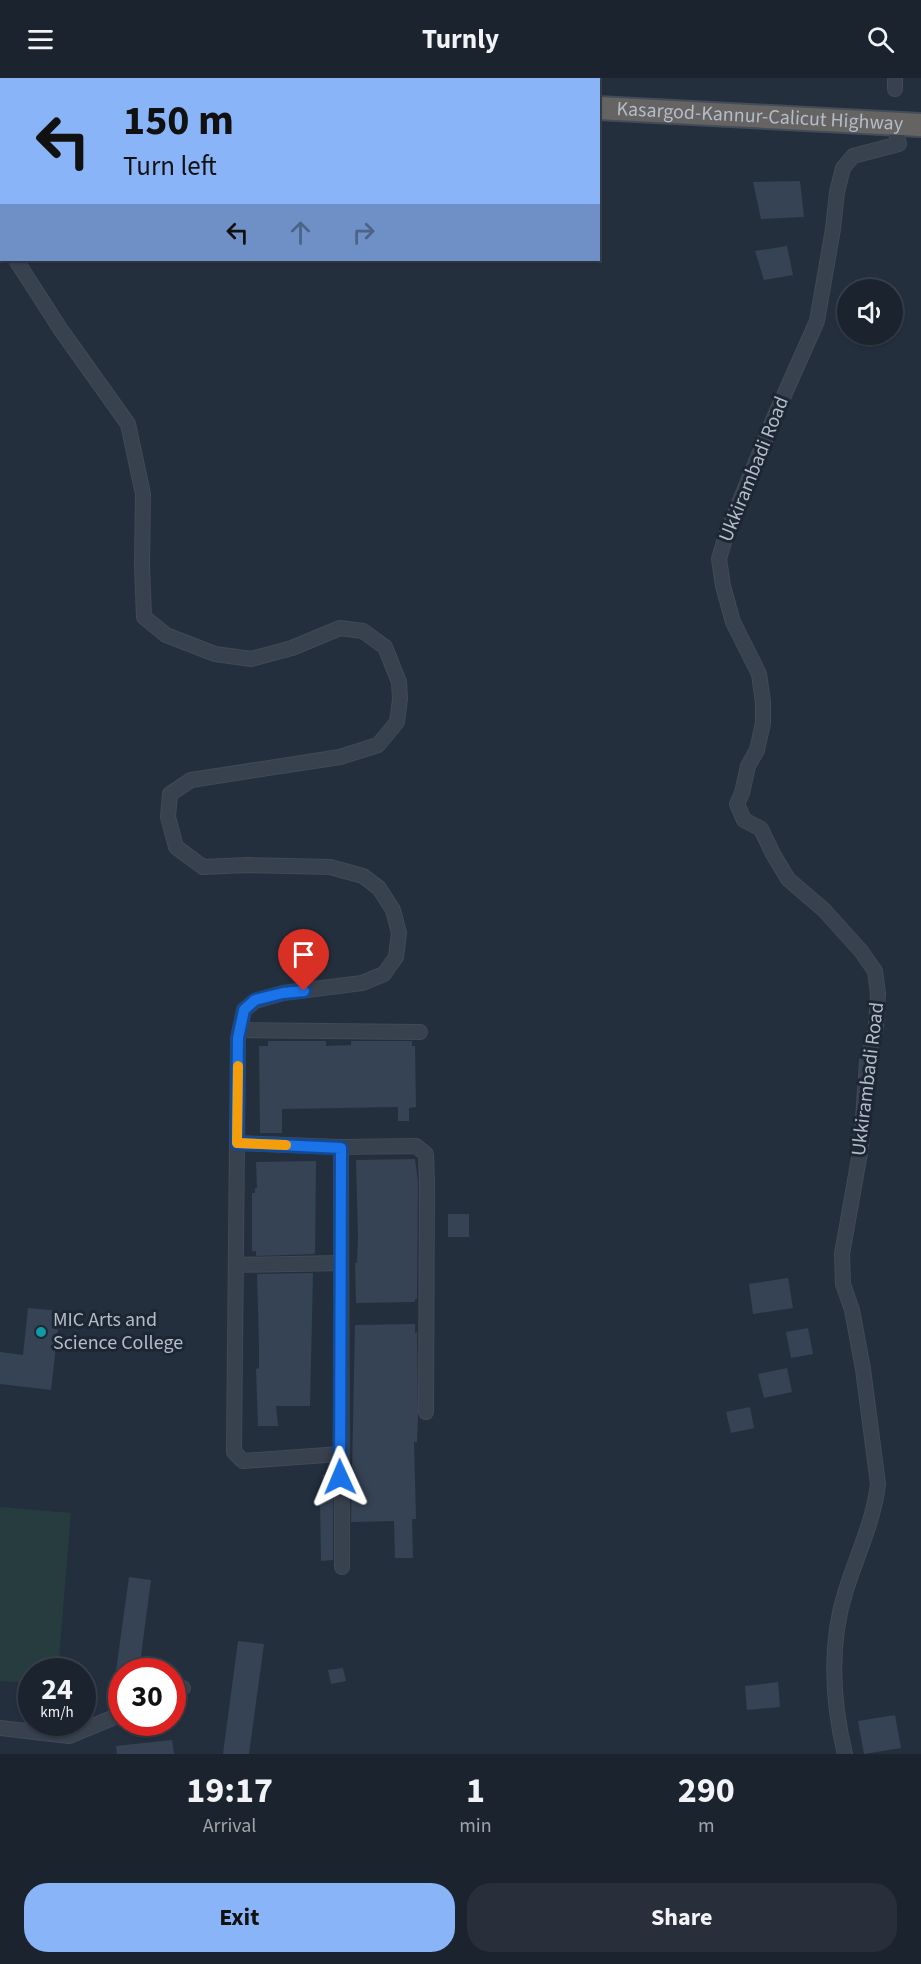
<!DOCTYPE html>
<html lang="en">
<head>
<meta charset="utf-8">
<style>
	body { margin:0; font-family:"Source Sans 3",sans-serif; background:#282f3a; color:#f1f3f6; height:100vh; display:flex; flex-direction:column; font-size:22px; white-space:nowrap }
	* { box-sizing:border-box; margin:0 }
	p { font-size:20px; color:#a0a4aa }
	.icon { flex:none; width:33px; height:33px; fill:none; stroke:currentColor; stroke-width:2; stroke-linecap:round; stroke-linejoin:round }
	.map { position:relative; height:1676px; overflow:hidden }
	.sheet { display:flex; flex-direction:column; background:#1b232e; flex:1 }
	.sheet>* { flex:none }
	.top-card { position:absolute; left:0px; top:0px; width:600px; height:183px; box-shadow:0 2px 4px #0004,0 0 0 2px #39404a; background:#8ab4f8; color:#111; overflow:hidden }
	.tools { position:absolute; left:837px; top:201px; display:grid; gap:12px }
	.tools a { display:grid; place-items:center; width:66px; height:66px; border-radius:50%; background:#1b232e; box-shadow:0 2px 4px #0004,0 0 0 2px #39404a; font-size:30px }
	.speed { position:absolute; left:18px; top:1580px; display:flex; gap:12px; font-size:30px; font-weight:700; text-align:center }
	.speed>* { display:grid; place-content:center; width:78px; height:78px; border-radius:50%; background:#1b232e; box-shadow:0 2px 4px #0004,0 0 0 2px #39404a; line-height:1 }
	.speed small { font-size:15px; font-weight:400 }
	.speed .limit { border:9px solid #d22; background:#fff; color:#111 }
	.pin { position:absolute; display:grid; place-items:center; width:51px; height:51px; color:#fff; margin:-62px -26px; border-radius:50% 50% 50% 0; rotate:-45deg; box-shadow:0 0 6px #0007 }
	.pin .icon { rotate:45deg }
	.me { position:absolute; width:66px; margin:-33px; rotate:359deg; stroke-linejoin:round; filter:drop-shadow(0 0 4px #0008) }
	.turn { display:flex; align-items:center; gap:21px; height:126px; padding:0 24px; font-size:27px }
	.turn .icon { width:78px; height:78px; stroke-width:2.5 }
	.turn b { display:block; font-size:42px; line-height:51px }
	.lanes { display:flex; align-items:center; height:57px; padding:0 24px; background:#0003; justify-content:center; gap:30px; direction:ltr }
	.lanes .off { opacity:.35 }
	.eta { display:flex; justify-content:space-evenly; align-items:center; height:102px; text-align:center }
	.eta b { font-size:36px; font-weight:700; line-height:42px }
	.cta { display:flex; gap:12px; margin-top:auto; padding:12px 24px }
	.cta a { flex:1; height:69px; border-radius:24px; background:#8ab4f8; color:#111; font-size:24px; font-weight:700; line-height:69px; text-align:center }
	.cta a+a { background:#282f3a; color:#f1f3f6 }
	header { display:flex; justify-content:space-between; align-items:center; height:78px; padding:0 24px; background:#1b232e; font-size:27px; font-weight:700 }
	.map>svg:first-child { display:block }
	.green { fill:#263c3f }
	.building { fill:#364354 }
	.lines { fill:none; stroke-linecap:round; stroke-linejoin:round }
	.minor-casing { stroke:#414a57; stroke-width:16 }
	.trunk-casing { stroke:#434c59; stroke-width:26 }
	.minor { stroke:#38414e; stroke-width:14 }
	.trunk { stroke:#656462; stroke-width:22 }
	.route-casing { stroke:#114b97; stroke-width:15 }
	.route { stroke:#1a73e8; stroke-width:10 }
	.slow { stroke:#f59e0b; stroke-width:10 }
	.culture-dot { fill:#0f9aa8; stroke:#1d2633; stroke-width:2 }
	.labels { text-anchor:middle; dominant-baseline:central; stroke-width:6; stroke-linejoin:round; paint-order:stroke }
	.street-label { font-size:20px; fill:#b4bcc9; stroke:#1d2633 }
	.poi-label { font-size:20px; fill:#b4bcc9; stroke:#1d2633; text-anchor:start }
</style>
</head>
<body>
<header><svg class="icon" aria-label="menu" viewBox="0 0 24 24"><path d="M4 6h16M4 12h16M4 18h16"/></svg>Turnly<svg class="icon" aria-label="search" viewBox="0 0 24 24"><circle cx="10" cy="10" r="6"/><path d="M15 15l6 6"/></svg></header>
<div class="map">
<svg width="921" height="1676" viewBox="0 0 921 1676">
	<rect width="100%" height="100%" fill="#242f3e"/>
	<path class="green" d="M0,1429L71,1435L58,1593H32L31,1605L0,1603Z"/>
	<g class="building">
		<path d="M800,103L804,139L761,141L753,104Z"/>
		<path d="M787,168L793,197L764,202L755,173Z"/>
		<path d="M268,963H326V968L351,967V963H412V968H415L416,1029L409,1030V1043H398V1029L282,1031V1055H260L259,968H268Z"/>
		<path d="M415,1081L418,1104L417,1221H415V1224L356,1225L355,1185H357L358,1159L356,1082Z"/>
		<path d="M316,1083L315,1176L256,1178V1173H252V1115H255V1110H257L256,1084Z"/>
		<rect x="448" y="1136" width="21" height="23"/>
		<path d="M313,1195L310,1328H276L278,1348H258L256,1291L259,1290V1265L257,1196Z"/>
		<path d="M788,1200L793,1230L753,1236L749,1206Z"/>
		<path d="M28,1230L60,1233L51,1312L0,1306V1274L23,1277Z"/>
		<path d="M415,1246V1255L417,1254L418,1338L417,1364H414L416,1441H412L413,1480H395L394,1443L351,1444L355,1247Z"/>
		<path d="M808,1250L813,1276L791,1280L786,1254Z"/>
		<path d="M787,1290L792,1314L764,1320L758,1296Z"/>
		<path d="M750,1329L754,1350L731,1355L726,1334Z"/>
		<path d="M333,1396V1482L321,1483L320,1420H323L322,1397Z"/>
		<path d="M129,1499L151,1502L139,1593H116Z"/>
		<path d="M238,1563L264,1566L249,1676H223Z"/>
		<path d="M343,1590L346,1603L331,1606L328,1592Z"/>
		<path d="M778,1604L780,1629L747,1632L745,1608Z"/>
		<path d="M895,1637L901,1670L864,1676L858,1643Z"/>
		<path d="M172,1662L174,1676H117L116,1668Z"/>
	</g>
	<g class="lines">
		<g class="minor-casing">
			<g id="minor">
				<path d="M895,0V11"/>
				<path d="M0,156L2,158"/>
				<path d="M16,182L61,252L128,346L143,416L142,488L144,539L166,557L215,576L251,581L292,570L340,550L363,553L385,569L399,604L400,621L397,644L378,667L340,679L191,702L170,716L168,739L176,769L203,789L248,787L330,789L363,798L379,810L393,832L399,855L396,879L384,896L362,905L283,915L255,923L244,932L238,960L234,1374L243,1383L340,1376"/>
				<path d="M240,952L420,954"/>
				<path d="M237,1065L341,1069L342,1489"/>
				<path d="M341,1069L416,1068L426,1076L427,1104L426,1334"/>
				<path d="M236,1187L341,1185"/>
				<path d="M172,1615L183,1610"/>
				<path d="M0,1650L69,1658L122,1636"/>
				<path d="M845,1676C832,1623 829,1564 846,1512C857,1477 874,1442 878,1406L863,1291L852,1232L843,1206L842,1176L861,1069L867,984L876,949L878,915L875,893L861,873L824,832L788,801L773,776L761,751L744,742L737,726L742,715L748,688L757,672L763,645V624L759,596L733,544L723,508L719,481L726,457L774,340L817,243L833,151L837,114L843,90L853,78L899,66L894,46"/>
			</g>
		</g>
		<g class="trunk-casing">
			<g id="trunk">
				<path d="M438,0L440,2"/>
				<path id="s1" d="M598,30L921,47"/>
			</g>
		</g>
		<use href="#minor" class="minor"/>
		<use href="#trunk" class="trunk"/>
	</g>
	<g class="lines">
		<g class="route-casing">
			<path id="route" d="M304,913L283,915L255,922L244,932L238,960L237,1065L341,1070L340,1399"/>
		</g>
		<use href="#route" class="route"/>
		<path class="slow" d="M238,988L237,1065L286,1067"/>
	</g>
	<circle class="culture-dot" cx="41" cy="1254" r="6"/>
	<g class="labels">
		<g class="street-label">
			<text stroke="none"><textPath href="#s1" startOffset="162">Kasargod-Kannur-Calicut Highway</textPath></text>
			<text transform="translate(754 391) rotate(-68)">Ukkirambadi Road</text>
			<text transform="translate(868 1001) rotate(-83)">Ukkirambadi Road</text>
		</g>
		<g class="poi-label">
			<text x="53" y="1242">MIC Arts and<tspan x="53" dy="23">Science College</tspan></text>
		</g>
	</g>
</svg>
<div class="tools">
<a><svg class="icon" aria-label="sound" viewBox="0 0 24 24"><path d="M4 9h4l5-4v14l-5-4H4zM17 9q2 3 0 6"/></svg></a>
</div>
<div class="speed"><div>24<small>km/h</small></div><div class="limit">30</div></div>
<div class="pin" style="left:304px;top:913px;background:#d93025"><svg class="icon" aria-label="arrive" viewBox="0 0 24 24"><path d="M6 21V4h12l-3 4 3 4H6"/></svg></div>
<svg class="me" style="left:340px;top:1399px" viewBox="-20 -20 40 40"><path d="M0-17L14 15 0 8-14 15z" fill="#1a73e8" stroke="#fff" stroke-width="4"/></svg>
<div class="top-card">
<div class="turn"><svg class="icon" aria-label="left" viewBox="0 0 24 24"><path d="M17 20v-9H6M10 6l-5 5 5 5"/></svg><div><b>150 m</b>Turn left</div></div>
<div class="lanes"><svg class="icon" aria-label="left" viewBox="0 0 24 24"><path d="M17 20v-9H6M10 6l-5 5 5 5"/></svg><svg class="icon off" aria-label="ahead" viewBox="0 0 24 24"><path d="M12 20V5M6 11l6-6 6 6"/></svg><svg class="icon off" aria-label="right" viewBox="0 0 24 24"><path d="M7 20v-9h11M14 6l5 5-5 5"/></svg></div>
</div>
</div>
<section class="sheet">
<div class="eta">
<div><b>19:17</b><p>Arrival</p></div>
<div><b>1</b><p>min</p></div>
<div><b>290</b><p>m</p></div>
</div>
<div class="cta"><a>Exit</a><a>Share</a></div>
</section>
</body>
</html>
